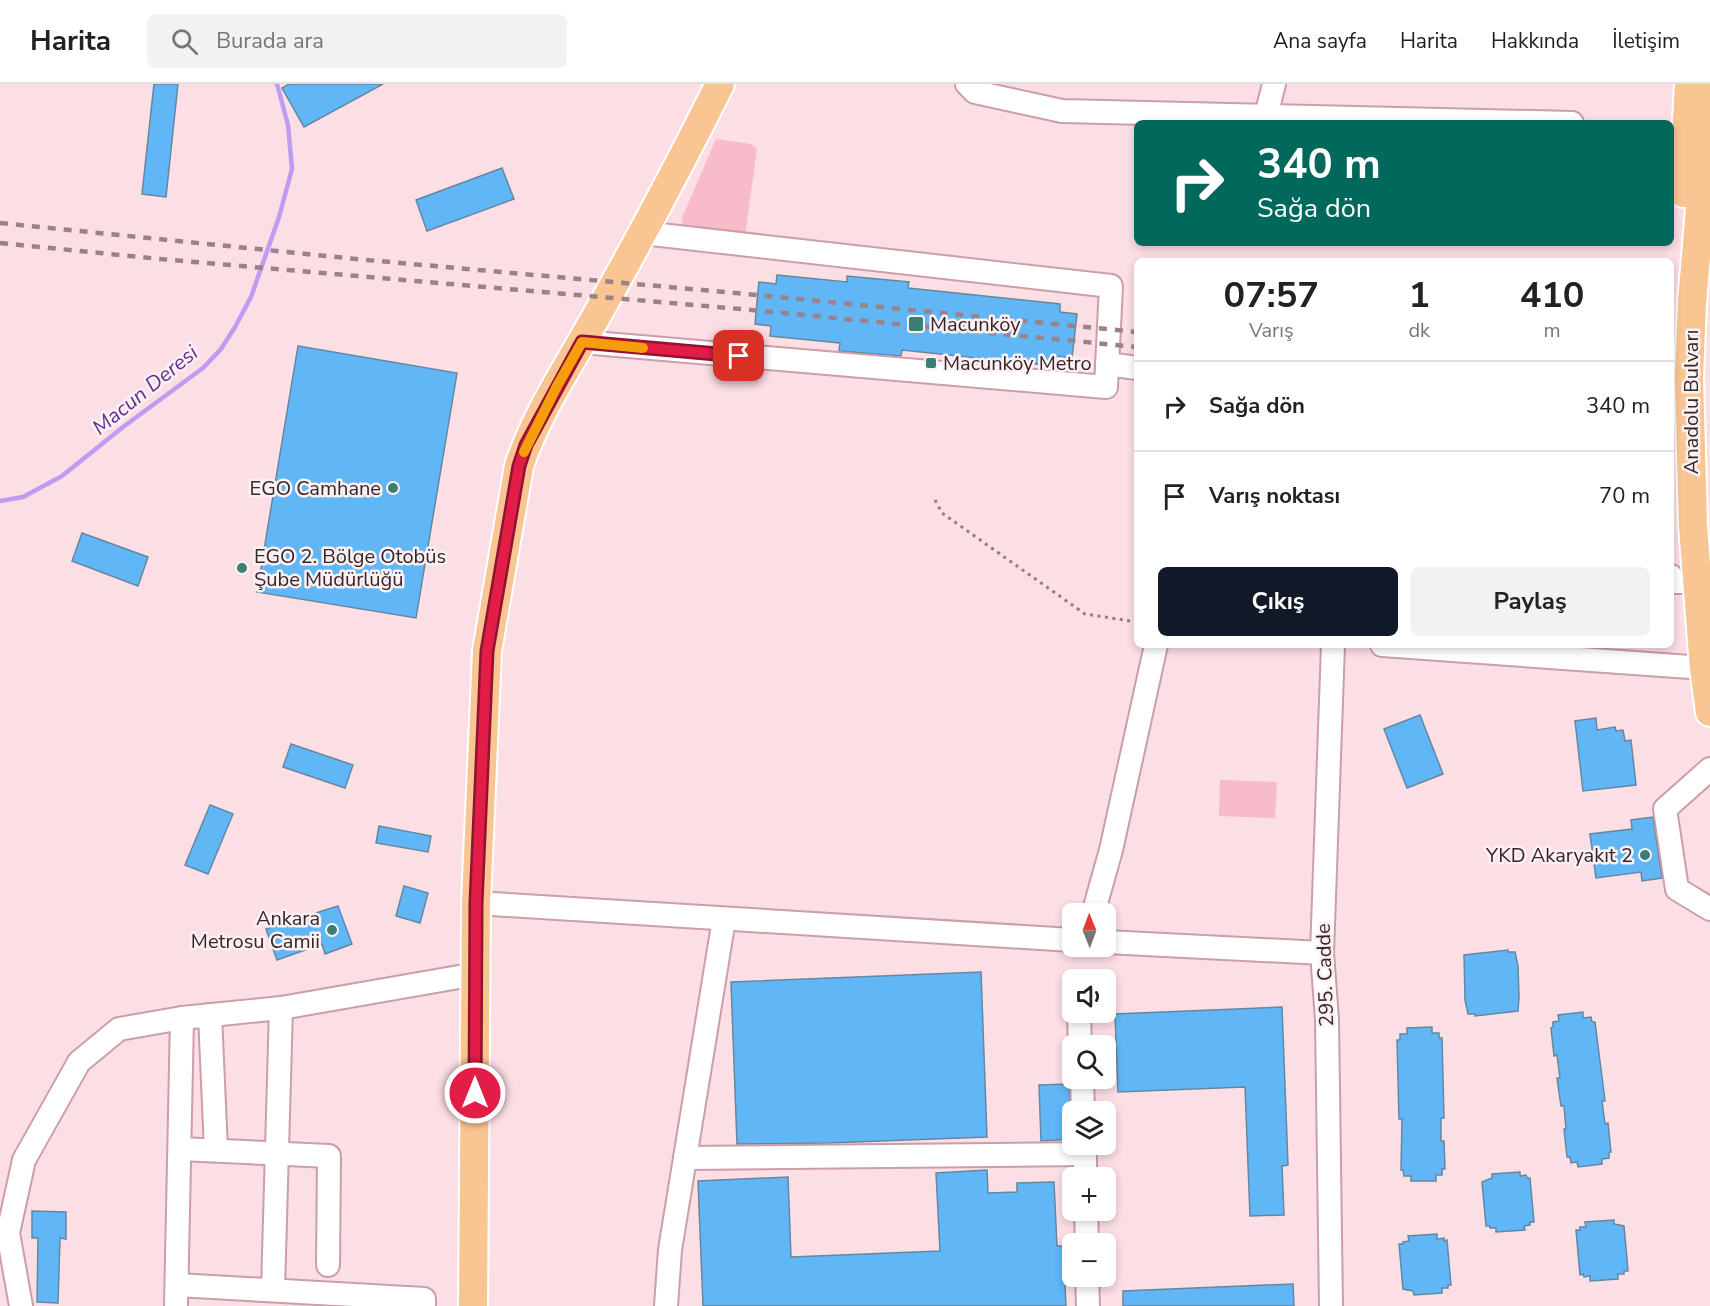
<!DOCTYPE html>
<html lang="tr">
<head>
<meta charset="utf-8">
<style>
	body { margin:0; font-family:"Nunito Sans",sans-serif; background:#f2f2f2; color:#222; height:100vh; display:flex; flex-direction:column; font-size:22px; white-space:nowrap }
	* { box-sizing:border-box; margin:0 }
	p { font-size:20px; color:#767676 }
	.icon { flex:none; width:33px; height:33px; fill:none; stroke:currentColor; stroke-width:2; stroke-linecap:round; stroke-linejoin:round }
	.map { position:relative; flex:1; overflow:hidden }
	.panel { position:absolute; left:1134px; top:174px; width:540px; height:390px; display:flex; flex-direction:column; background:#fff; border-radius:9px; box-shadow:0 3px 9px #0003 }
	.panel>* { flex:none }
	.guide { position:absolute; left:1134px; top:36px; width:540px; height:126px; border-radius:9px; box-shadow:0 3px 9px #0003; background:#00695c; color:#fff; overflow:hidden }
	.needle { width:39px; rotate:359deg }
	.tools { position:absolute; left:1062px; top:819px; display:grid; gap:12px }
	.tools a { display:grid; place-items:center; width:54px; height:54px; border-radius:9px; background:#fff; box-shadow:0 3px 9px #0003; font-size:30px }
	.pin { position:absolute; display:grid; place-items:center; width:51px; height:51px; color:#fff; margin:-26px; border-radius:12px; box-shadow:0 3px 9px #0006 }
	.me { position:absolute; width:66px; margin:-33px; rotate:0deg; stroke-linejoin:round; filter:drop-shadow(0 0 4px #0008) }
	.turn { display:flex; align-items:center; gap:21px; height:126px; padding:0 24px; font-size:27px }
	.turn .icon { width:78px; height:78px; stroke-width:2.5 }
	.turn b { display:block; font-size:42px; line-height:51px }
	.eta { display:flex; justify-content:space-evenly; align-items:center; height:102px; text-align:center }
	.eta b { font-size:36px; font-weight:700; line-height:42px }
	.action { display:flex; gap:12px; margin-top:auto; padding:12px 24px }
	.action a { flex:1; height:69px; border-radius:9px; background:#111827; color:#fff; font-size:24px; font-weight:700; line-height:69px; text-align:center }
	.action a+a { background:#f2f2f2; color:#222 }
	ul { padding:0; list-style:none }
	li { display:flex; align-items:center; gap:18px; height:90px; padding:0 24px; border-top:2px solid #e0e0e0 }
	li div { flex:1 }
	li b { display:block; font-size:22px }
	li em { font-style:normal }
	header { display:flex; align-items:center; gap:36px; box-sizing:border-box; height:84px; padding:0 30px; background:#fff; border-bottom:2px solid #e0e0e0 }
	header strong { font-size:28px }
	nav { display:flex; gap:33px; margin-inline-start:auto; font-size:21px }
	.search { width:420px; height:54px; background:#f2f2f2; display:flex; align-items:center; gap:15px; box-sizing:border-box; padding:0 21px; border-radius:9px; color:#767676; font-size:22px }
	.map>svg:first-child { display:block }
	.green { fill:#f7bbca }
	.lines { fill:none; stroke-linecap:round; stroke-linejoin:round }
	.stream { stroke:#bf9cf1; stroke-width:4.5 }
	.building { fill:#61b7f6; stroke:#6487a2; stroke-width:1.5 }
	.minor-casing { stroke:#cc9ea9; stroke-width:26 }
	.major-casing { stroke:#fff; stroke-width:32 }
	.path { stroke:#937c82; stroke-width:3; stroke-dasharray:3 4.5; stroke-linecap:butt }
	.minor { stroke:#fff; stroke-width:22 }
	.major { stroke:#f9c592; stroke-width:28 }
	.rail { stroke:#9a8288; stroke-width:4.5; stroke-dasharray:8 8; stroke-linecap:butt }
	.route-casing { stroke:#92132f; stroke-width:15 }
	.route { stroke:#e11d48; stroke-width:10 }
	.slow { stroke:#f59e0b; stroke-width:10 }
	.poi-dot { fill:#3a7f74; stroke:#fbf1f3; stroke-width:2 }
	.labels { text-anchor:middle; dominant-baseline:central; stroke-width:5; stroke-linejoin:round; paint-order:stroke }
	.poi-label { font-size:20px; fill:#362429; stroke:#fbf1f3; text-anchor:start }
	.street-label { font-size:20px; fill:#362429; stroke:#fbf1f3 }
	.water-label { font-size:21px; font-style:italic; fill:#5e2f90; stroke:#fbf1f3 }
</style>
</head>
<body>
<header>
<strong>Harita</strong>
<div class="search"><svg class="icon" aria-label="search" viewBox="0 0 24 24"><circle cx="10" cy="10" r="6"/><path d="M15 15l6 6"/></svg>Burada ara</div>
<nav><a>Ana sayfa</a><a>Harita</a><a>Hakkında</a><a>İletişim</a></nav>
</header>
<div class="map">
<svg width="1710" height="1222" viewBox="0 0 1710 1222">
	<rect width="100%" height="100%" fill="#fcdee5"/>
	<g class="green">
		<path d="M716,55L751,60L757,65L745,151L683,144L682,134Z"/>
		<path d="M1220,696L1277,698L1275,734L1219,732Z"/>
	</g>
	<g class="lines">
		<path class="stream" d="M0,417L23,413L62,392L123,343L203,284L221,265L235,243L251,213L279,133L292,85L288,41L277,0"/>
	</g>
	<g class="building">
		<path d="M154,0H178L166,113L142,110Z"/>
		<path d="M289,0H383L304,43L282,4Z"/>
		<path d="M502,84L514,115L427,147L416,116Z"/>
		<path d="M777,191L847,198V192L909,198L908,204L1060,220V228L1077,230L1072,274L1056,272L1055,282L902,266L901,272L839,267L840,259L770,252L771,242L755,240L758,207L759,198L776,200Z"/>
		<path d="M298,262L457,289L416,534L257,508Z"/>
		<path d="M82,449L148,473L138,502L72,477Z"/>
		<path d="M1420,631L1443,690L1407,704L1384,645Z"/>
		<path d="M1596,634L1597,646L1615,643L1616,647L1623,646L1625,657L1631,656L1636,701L1583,707L1575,637Z"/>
		<path d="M291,660L353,681L345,704L283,683Z"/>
		<path d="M210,721L233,730L208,790L185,781Z"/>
		<path d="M1653,733L1662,794L1642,797L1641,788L1596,794L1590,750L1632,745L1631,736Z"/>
		<path d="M379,742L431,752L428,768L376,759Z"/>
		<path d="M404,802L428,809L420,839L396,832Z"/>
		<path d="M338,822L352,860L325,870L322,860L277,876L266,845Z"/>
		<path d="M1508,866V868H1515L1518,882L1519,913L1518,927L1475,932V930H1468L1465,916L1464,871Z"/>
		<path d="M981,888L987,1053L828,1059L737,1060L731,898Z"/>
		<path d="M1282,923L1288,1081L1282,1082L1284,1131L1250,1132L1245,1003L1118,1008L1115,930Z"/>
		<path d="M1583,928V934L1591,933L1592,938H1595L1605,1017H1602L1605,1040L1608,1039L1611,1068H1609V1074L1602,1075V1080L1578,1083L1577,1078L1571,1079L1570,1073H1567L1564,1045H1566L1564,1022H1561L1557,994H1560L1557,971L1554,972L1551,944L1553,943V938L1559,937L1558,931Z"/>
		<path d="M1432,943V949H1439V954H1442L1444,1034H1441V1057H1444L1445,1085H1442V1091H1436V1097H1411V1092H1404L1403,1086H1401L1402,1035H1399L1397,956H1400V950H1407V944Z"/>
		<path d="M1069,1000L1072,1055L1041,1057L1039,1001Z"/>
		<path d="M987,1086L988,1109L1017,1108V1099L1054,1098L1057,1162H1063L1066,1222H703L698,1097L788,1093L791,1173L940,1167L936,1089Z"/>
		<path d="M1520,1088V1092L1526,1091L1527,1094H1530L1534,1138H1530V1141L1524,1142L1525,1146L1496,1148V1144H1490V1142H1486L1482,1098L1492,1094V1090Z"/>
		<path d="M32,1127L66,1128V1155L60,1154L58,1219L37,1218L38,1154H32Z"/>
		<path d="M1614,1136V1140L1624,1142L1628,1187H1624V1190H1618V1195L1590,1197V1192L1584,1193L1583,1190L1580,1191L1576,1146H1580V1143H1586L1585,1138Z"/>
		<path d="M1437,1150V1155L1444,1154V1157L1447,1156L1451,1201H1448V1204H1442V1209L1414,1211L1413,1207L1403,1205L1399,1160H1403V1158L1409,1157L1408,1152Z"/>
		<path d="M1293,1200L1294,1222H1123V1207Z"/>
	</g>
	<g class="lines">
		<g class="minor-casing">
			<g id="minor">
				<path d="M967,0L975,8L1062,27L1572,39"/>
				<path d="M1266,32L1274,0"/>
				<path d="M582,258L1106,303L1111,202L643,149"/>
				<path d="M1107,280L1137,284"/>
				<path d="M1671,492L1675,498H1697"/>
				<path d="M1382,561L1704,584"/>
				<path d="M1710,685L1665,725L1677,805L1710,825"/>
				<path d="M476,819L1072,856"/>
				<path d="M1093,830L1111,766L1156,561"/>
				<path d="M1106,858L1322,869"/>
				<path d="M1079,928L1080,962"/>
				<path d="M210,931L216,1066"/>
				<path d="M1082,994L1083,1028"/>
				<path d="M1085,1060V1094"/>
				<path d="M180,1065L329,1072L328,1181"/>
				<path d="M685,1074L1085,1070"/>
				<path d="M1086,1126L1087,1160"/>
				<path d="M1087,1192L1088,1222"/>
				<path d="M177,1201L424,1215V1222"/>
				<path d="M273,1206L281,924"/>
				<path d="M21,1222L8,1149L24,1076L79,978L119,945L182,934L281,924L476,890"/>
				<path d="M176,1222L182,934"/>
				<path d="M666,1222L670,1166L724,835"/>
				<path d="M1331,1222L1327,935L1322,869L1333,561"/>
			</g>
		</g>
		<g class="major-casing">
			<g id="major">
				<path d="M1710,8L1692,219L1689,293L1693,441L1704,584L1710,628"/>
				<path d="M1683,109L1689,0"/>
				<path d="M473,1222L476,819L487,567L519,382C537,328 570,280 597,231C640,155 681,78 720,0"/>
			</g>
		</g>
		<path class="path" d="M935,416L942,429L1085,530L1137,538"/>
		<use href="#minor" class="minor"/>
		<use href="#major" class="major"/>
		<g class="rail">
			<path d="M0,139L356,175L747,210L1137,248"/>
			<path d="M0,159L160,175L752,226L1137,263"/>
		</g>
	</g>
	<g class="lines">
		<g class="route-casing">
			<path id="route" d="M475,1009L476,819L487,567L519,382L526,361L582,258L739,272"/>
		</g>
		<use href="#route" class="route"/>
		<path class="slow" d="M524,368L557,302L582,258L643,264"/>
	</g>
	<g class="poi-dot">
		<rect x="908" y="232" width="16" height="16" rx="3"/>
		<rect x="925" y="273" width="12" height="12" rx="3"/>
		<circle cx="393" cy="404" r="6"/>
		<circle cx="242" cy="484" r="6"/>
		<circle cx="1645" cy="771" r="6"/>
		<circle cx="332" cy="846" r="6"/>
	</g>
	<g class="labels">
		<g class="poi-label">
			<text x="930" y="240">Macunköy</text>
			<text x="943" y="279">Macunköy Metro</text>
			<text x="381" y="404" text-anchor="end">EGO Camhane</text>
			<text x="254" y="472">EGO 2. Bölge Otobüs<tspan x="254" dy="23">Şube Müdürlüğü</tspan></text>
			<text x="1633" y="771" text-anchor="end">YKD Akaryakıt 2</text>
			<text x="320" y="834" text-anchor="end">Ankara<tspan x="320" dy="23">Metrosu Camii</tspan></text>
		</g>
		<g class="street-label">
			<text transform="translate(1691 318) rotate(-90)">Anadolu Bulvarı</text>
			<text transform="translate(1325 891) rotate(-92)">295. Cadde</text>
		</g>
		<g class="water-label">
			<text transform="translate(145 306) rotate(-39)">Macun Deresi</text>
		</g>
	</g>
</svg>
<div class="tools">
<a><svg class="needle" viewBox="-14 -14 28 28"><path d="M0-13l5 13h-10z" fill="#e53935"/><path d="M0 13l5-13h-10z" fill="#767676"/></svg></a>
<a><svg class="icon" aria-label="sound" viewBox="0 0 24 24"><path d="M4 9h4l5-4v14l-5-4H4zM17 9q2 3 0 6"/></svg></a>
<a><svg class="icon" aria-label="search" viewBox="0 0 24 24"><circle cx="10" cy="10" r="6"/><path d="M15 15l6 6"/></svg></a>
<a><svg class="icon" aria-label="layers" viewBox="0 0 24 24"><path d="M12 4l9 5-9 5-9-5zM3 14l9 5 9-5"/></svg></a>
<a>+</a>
<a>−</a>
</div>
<div class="pin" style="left:739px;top:272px;background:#d93025"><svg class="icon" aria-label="arrive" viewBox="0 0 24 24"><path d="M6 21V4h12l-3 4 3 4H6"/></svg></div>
<svg class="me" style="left:475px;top:1009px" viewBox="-20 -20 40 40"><circle r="17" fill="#e11d48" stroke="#fff" stroke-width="3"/><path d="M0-11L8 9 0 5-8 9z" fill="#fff"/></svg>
<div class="guide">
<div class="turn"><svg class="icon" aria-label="right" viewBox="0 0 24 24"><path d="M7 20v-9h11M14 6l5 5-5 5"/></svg><div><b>340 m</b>Sağa dön</div></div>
</div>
<section class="panel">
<div class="eta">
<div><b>07:57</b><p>Varış</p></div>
<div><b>1</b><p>dk</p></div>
<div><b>410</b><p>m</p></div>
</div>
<ul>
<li><svg class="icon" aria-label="right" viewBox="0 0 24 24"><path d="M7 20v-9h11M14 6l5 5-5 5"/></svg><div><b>Sağa dön</b></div><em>340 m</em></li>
<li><svg class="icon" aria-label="arrive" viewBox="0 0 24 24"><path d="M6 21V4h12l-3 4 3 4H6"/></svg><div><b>Varış noktası</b></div><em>70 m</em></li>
</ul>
<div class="action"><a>Çıkış</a><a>Paylaş</a></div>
</section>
</div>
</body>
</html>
